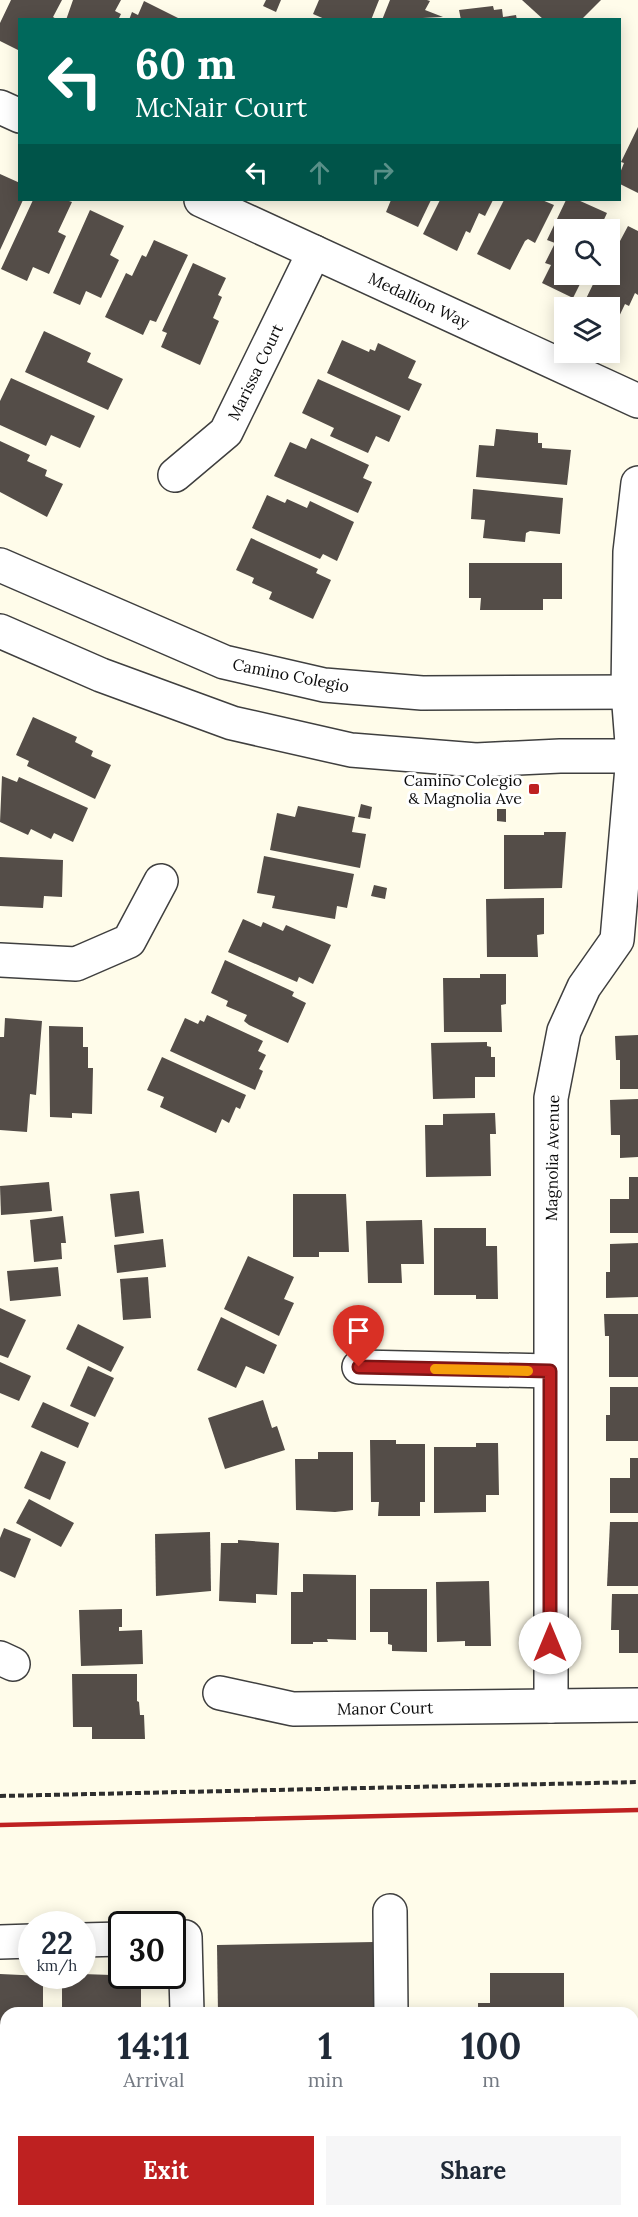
<!DOCTYPE html>
<html lang="en">
<head>
<meta charset="utf-8">
<style>
	body { margin:0; font-family:Lora,serif; background:#f6f6f7; color:#1f2937; height:100vh; display:flex; flex-direction:column; font-size:22px; white-space:nowrap }
	* { box-sizing:border-box; margin:0 }
	p { font-size:20px; color:#747a83 }
	.icon { flex:none; width:33px; height:33px; fill:none; stroke:currentColor; stroke-width:2; stroke-linecap:round; stroke-linejoin:round }
	.map { position:relative; flex:1; overflow:hidden }
	.side { position:absolute; left:0px; top:2007px; width:639px; height:210px; display:flex; flex-direction:column; background:#fff; border-radius:18px 18px 0 0; box-shadow:0 3px 15px #0003 }
	.side>* { flex:none }
	.guide { position:absolute; left:18px; top:18px; width:603px; height:183px; border-radius:0px; box-shadow:0 3px 15px #0003; background:#00695c; color:#fff; overflow:hidden }
	.tools { position:absolute; left:554px; top:219px; display:grid; gap:12px }
	.tools a { display:grid; place-items:center; width:66px; height:66px; border-radius:0px; background:#fff; box-shadow:0 3px 15px #0003; font-size:30px }
	.speed { position:absolute; left:18px; top:1911px; display:flex; gap:12px; font-size:30px; font-weight:700; text-align:center }
	.speed>* { display:grid; place-content:center; width:78px; height:78px; border-radius:50%; background:#fff; box-shadow:0 3px 15px #0003; line-height:1 }
	.speed small { font-size:15px; font-weight:400 }
	.speed .limit { border:3px solid #111; border-radius:9px; background:#fff; color:#111 }
	.pin { position:absolute; display:grid; place-items:center; width:51px; height:51px; color:#fff; margin:-62px -26px; border-radius:50% 50% 50% 0; rotate:-45deg; box-shadow:0 0 6px #0007 }
	.pin .icon { rotate:45deg }
	.me { position:absolute; width:66px; margin:-33px; rotate:0deg; stroke-linejoin:round; filter:drop-shadow(0 0 4px #0008) }
	.turn { display:flex; align-items:center; gap:21px; height:126px; padding:0 18px; font-size:27px }
	.turn .icon { width:78px; height:78px; stroke-width:2.5 }
	.turn b { display:block; font-size:42px; line-height:51px }
	.lanes { display:flex; align-items:center; height:57px; padding:0 18px; background:#0003; justify-content:center; gap:30px; direction:ltr }
	.lanes .off { opacity:.35 }
	.eta { display:flex; justify-content:space-evenly; align-items:center; height:102px; text-align:center }
	.eta b { font-size:36px; font-weight:700; line-height:42px }
	.primary-button { display:flex; gap:12px; margin-top:auto; padding:12px 18px }
	.primary-button a { flex:1; height:69px; border-radius:0px; background:#be2121; color:#fff; font-size:24px; font-weight:700; line-height:69px; text-align:center }
	.primary-button a+a { background:#f6f6f7; color:#1f2937 }
	.map>svg:first-child { display:block }
	.building { fill:#544d48 }
	.lines { fill:none; stroke-linecap:round; stroke-linejoin:round }
	.minor-casing { stroke:#3f3f3f; stroke-width:36 }
	.path { stroke:#2e2e2e; stroke-width:4; stroke-dasharray:6 3; stroke-linecap:butt }
	.minor { stroke:#fff; stroke-width:33 }
	.rail { stroke:#be2121; stroke-width:4.5 }
	.route-casing { stroke:#7c1515; stroke-width:15 }
	.route { stroke:#be2121; stroke-width:10 }
	.slow { stroke:#f59e0b; stroke-width:10 }
	.poi-dot { fill:#be2121; stroke:#fff; stroke-width:2 }
	.labels { text-anchor:middle; dominant-baseline:central; stroke-width:6; stroke-linejoin:round; paint-order:stroke }
	.street-label { font-size:16px; fill:#0c0c0c; stroke:#fff }
	.poi-label { font-size:16px; fill:#0c0c0c; stroke:#fff; text-anchor:end }
</style>
</head>
<body>
<div class="map">
<svg width="638" height="2217" viewBox="0 0 638 2217">
	<rect width="100%" height="100%" fill="#fffcea"/>
	<g class="building">
		<path d="M11,0H62L53,17L58,20H20V51L0,41V23Z"/>
		<path d="M73,0H121L115,11L121,14L118,20H66Z"/>
		<path d="M266,0H281L276,12L263,6Z"/>
		<path d="M319,0H379L371,20H327L313,14Z"/>
		<path d="M390,0H427L430,1L425,10L443,17L382,20Z"/>
		<path d="M522,0H601L581,20H544Z"/>
		<path d="M144,1L182,20H129L132,12L138,15Z"/>
		<path d="M493,6L494,10L502,9L503,17L516,15L517,20H461L459,10Z"/>
		<path d="M638,127V193L620,184V173L624,163L621,162Z"/>
		<path d="M0,174L20,183V200H23L0,250Z"/>
		<path d="M33,200H66L72,202L58,232L66,236L49,274L33,267L27,281L1,269Z"/>
		<path d="M391,200H431L418,227L386,212Z"/>
		<path d="M440,200H493L485,216L479,213L470,233L466,231L457,251L423,234Z"/>
		<path d="M504,200H542L554,205L535,243L528,239L525,241L510,270L477,254Z"/>
		<path d="M566,200H578L607,213L601,226L608,230H564V274H585L573,298L542,283L551,265L545,263L555,243L547,240Z"/>
		<path d="M90,210L124,226L110,255L119,260L101,298L86,291L80,305L53,293Z"/>
		<path d="M628,226L638,231V295L635,293L629,306L625,304L616,323L609,320V308L582,307L598,274H609V252L616,239L620,241Z"/>
		<path d="M154,240L188,255L156,322L150,320L143,335L105,317L126,273L132,276L142,255L146,257Z"/>
		<path d="M193,263L226,278L218,295L222,297L213,318L219,321L200,365L161,347L167,333L162,331Z"/>
		<path d="M44,331L91,353L87,362L123,379L108,410L25,372Z"/>
		<path d="M342,340L369,352L370,349L375,351L378,343L416,361L408,378L422,384L409,411L327,373Z"/>
		<path d="M11,378L95,416L80,448L51,435L46,446L0,425V401Z"/>
		<path d="M318,379L401,416L389,442L376,436L368,453L330,436L334,428L302,413Z"/>
		<path d="M496,429L538,433V443H542V448L571,450L567,485L476,477L479,445L494,446Z"/>
		<path d="M311,438L369,465L363,478L372,482L358,513L274,476L290,442L306,449Z"/>
		<path d="M0,441L30,455L27,461L47,470L45,476L63,484L47,517L0,492Z"/>
		<path d="M473,489L563,498L560,534L530,531L526,533L525,542L483,538L485,520L471,519Z"/>
		<path d="M267,495L285,503L287,499L307,508L310,501L354,522L337,561L323,554L320,559L252,528Z"/>
		<path d="M251,538L318,569L316,573L331,580L313,619L269,599L272,592L252,583L254,578L236,570Z"/>
		<path d="M469,563H562V599H543V610H480L481,598H469Z"/>
		<path d="M33,717L77,737L75,742L93,751L91,756L111,765L95,799L27,766L29,761L16,755Z"/>
		<path d="M2,776L17,782L19,777L88,808L73,842L54,833L51,839L31,829L28,835L0,822Z"/>
		<path d="M361,804L372,807L370,819L358,817Z"/>
		<path d="M298,806L355,817L352,832L366,834L360,868L270,850L277,813L295,817Z"/>
		<path d="M497,809H506V822L497,821Z"/>
		<path d="M544,832H566L562,888L504,889V835H544Z"/>
		<path d="M264,856L354,874L347,908L337,906L335,919L272,908L275,896L257,893Z"/>
		<path d="M0,857L63,860L62,897L44,896L43,908L0,906Z"/>
		<path d="M374,885L387,888L385,899L371,896Z"/>
		<path d="M544,898V934L537,935L538,957H487L486,899Z"/>
		<path d="M243,919L261,927L263,922L283,931L286,925L331,945L313,984L299,977L297,982L228,952Z"/>
		<path d="M225,960L294,992L292,996L306,1003L288,1043L249,1025L244,1021L247,1015L226,1006L228,1001L211,993Z"/>
		<path d="M480,974H506V1004L501,1005L502,1032H444L443,978H480Z"/>
		<path d="M207,1015L263,1041L258,1051L266,1055L259,1069L263,1071L255,1090L170,1051L185,1018L198,1024L200,1020L204,1022Z"/>
		<path d="M5,1018L42,1021L36,1095L30,1094L27,1132L0,1130V1037H4Z"/>
		<path d="M49,1026L83,1027V1047H88V1068H93L92,1114L72,1113V1118L50,1117Z"/>
		<path d="M638,1035V1089H620V1060H616L615,1036Z"/>
		<path d="M487,1042V1046L491,1047V1057H495V1077H475V1098L433,1099L431,1043Z"/>
		<path d="M162,1057L246,1095L240,1109L236,1107L229,1123L222,1119L216,1133L160,1107L164,1097L147,1090Z"/>
		<path d="M638,1099V1157L620,1158V1135H611L610,1100Z"/>
		<path d="M495,1113L496,1134H490L491,1176L426,1177L425,1125H443V1114Z"/>
		<path d="M629,1177H638V1233H610V1199H629Z"/>
		<path d="M49,1182L52,1211L1,1215L0,1186Z"/>
		<path d="M139,1191L144,1233L115,1237L110,1194Z"/>
		<path d="M293,1194H346L349,1252H319V1257H293Z"/>
		<path d="M63,1216L66,1243H61L62,1259L34,1262L30,1220Z"/>
		<path d="M422,1220L424,1264H401L402,1283H368L366,1221Z"/>
		<path d="M434,1228H486V1246H497L498,1299H476V1295H434Z"/>
		<path d="M163,1239L166,1267L117,1273L114,1245Z"/>
		<path d="M638,1243V1297L606,1298V1272H610V1244Z"/>
		<path d="M248,1256L294,1277L284,1299L294,1303L279,1336L224,1309Z"/>
		<path d="M58,1267L61,1296L10,1301L7,1271Z"/>
		<path d="M148,1277L151,1318L123,1320L120,1279Z"/>
		<path d="M0,1308L26,1320L8,1358L0,1355Z"/>
		<path d="M604,1314H638V1377H609V1336H605Z"/>
		<path d="M221,1317L277,1345L264,1374L246,1366L236,1388L197,1370Z"/>
		<path d="M78,1324L124,1347L111,1372L66,1349Z"/>
		<path d="M0,1362L31,1376L19,1401L0,1393Z"/>
		<path d="M88,1366L114,1378L95,1417L70,1406Z"/>
		<path d="M610,1387H638V1441H606V1415H610Z"/>
		<path d="M263,1400L272,1428L277,1426L285,1450L225,1469L208,1418Z"/>
		<path d="M43,1402L89,1423L78,1448L31,1427Z"/>
		<path d="M370,1440H396V1444H425V1502H420V1516H378L379,1502H371Z"/>
		<path d="M476,1443H498L499,1495H486V1512L434,1513V1447H476Z"/>
		<path d="M41,1451L66,1462L50,1500L24,1488Z"/>
		<path d="M318,1452H353V1510L335,1512L296,1510L295,1459H318Z"/>
		<path d="M630,1458H638V1513H610V1478H630Z"/>
		<path d="M29,1499L74,1523L61,1547L16,1523Z"/>
		<path d="M610,1522H638V1586H607Z"/>
		<path d="M4,1528L31,1539L15,1578L0,1571V1538Z"/>
		<path d="M210,1532L211,1591L156,1596L155,1534Z"/>
		<path d="M238,1540L279,1543L277,1595L256,1594V1603L219,1601L221,1543H238Z"/>
		<path d="M303,1574L356,1575V1640L327,1639L328,1642H313V1644H291V1592H303Z"/>
		<path d="M489,1581L491,1646H465V1641L437,1642L436,1582Z"/>
		<path d="M370,1589H427V1652L392,1651V1645L388,1644V1632H370Z"/>
		<path d="M612,1594H638V1653H619V1630H611Z"/>
		<path d="M122,1609V1627H119V1631L142,1630L143,1664L81,1666L79,1610Z"/>
		<path d="M72,1674H137V1701L139,1702L140,1715H144L145,1739H92V1727H73Z"/>
		<path d="M374,1942L375,2013H218L217,1945Z"/>
		<path d="M490,1973H564V2013H478V2003H490Z"/>
		<path d="M0,1974L43,1976V2013H6V2070L0,2071Z"/>
		<path d="M82,1974L141,1976V2013H62V1976Z"/>
		<path d="M91,2211H168L169,2217H91Z"/>
		<rect x="447" y="2211" width="29" height="6"/>
	</g>
	<g class="lines">
		<g class="minor-casing">
			<g id="minor">
				<path d="M0,107L20,116"/>
				<path d="M201,200L638,401"/>
				<path d="M175,475L226,432L314,252"/>
				<path d="M0,565L224,662L324,685L422,693L638,692"/>
				<path d="M0,631L101,675L232,723L351,750L476,760L560,756H638"/>
				<path d="M0,960L76,964L129,941L161,881"/>
				<path d="M359,1367L550,1371"/>
				<path d="M0,1658L13,1664"/>
				<path d="M220,1693L293,1709L638,1705"/>
				<path d="M551,1706V1098L564,1031L584,987L617,940L633,756L628,692L630,552L638,483"/>
				<path d="M390,1911L391,2013"/>
				<path d="M172,1937H185L187,2013"/>
				<path d="M82,1940L122,1939"/>
				<path d="M0,1942L32,1941"/>
				<path d="M192,2211V2217"/>
				<path d="M392,2211V2217"/>
			</g>
		</g>
		<g class="path">
			<path d="M0,1796L638,1782"/>
			<path d="M0,2097H6"/>
			<path d="M58,2217V2211"/>
		</g>
		<use href="#minor" class="minor"/>
		<path class="rail" d="M0,1825L638,1810"/>
	</g>
	<g class="lines">
		<g class="route-casing">
			<path id="route" d="M359,1367L550,1371V1643"/>
		</g>
		<use href="#route" class="route"/>
		<path class="slow" d="M435,1369L528,1371"/>
	</g>
	<rect class="poi-dot" x="528" y="783" width="12" height="12" rx="3"/>
	<g class="labels">
		<g class="street-label">
			<text transform="translate(419 300) rotate(25)">Medallion Way</text>
			<text transform="translate(255 372) rotate(-64)">Marissa Court</text>
			<text transform="translate(291 675) rotate(11)">Camino Colegio</text>
			<text transform="translate(552 1158) rotate(-89)">Magnolia Avenue</text>
			<text transform="translate(385 1708) rotate(-1)">Manor Court</text>
		</g>
		<g class="poi-label">
			<text x="522" y="780">Camino Colegio<tspan x="522" dy="18">&amp; Magnolia Ave</tspan></text>
		</g>
	</g>
</svg>
<div class="tools">
<a><svg class="icon" aria-label="search" viewBox="0 0 24 24"><circle cx="10" cy="10" r="6"/><path d="M15 15l6 6"/></svg></a>
<a><svg class="icon" aria-label="layers" viewBox="0 0 24 24"><path d="M12 4l9 5-9 5-9-5zM3 14l9 5 9-5"/></svg></a>
</div>
<div class="speed"><div>22<small>km/h</small></div><div class="limit">30</div></div>
<div class="pin" style="left:359px;top:1367px;background:#d93025"><svg class="icon" aria-label="arrive" viewBox="0 0 24 24"><path d="M6 21V4h12l-3 4 3 4H6"/></svg></div>
<svg class="me" style="left:550px;top:1643px" viewBox="-20 -20 40 40"><circle r="19" fill="#fff"/><path d="M0-13L10 11 0 6-10 11z" fill="#be2121"/></svg>
<div class="guide">
<div class="turn"><svg class="icon" aria-label="left" viewBox="0 0 24 24"><path d="M17 20v-9H6M10 6l-5 5 5 5"/></svg><div><b>60 m</b>McNair Court</div></div>
<div class="lanes"><svg class="icon" aria-label="left" viewBox="0 0 24 24"><path d="M17 20v-9H6M10 6l-5 5 5 5"/></svg><svg class="icon off" aria-label="ahead" viewBox="0 0 24 24"><path d="M12 20V5M6 11l6-6 6 6"/></svg><svg class="icon off" aria-label="right" viewBox="0 0 24 24"><path d="M7 20v-9h11M14 6l5 5-5 5"/></svg></div>
</div>
<section class="side">
<div class="eta">
<div><b>14:11</b><p>Arrival</p></div>
<div><b>1</b><p>min</p></div>
<div><b>100</b><p>m</p></div>
</div>
<div class="primary-button"><a>Exit</a><a>Share</a></div>
</section>
</div>
</body>
</html>
